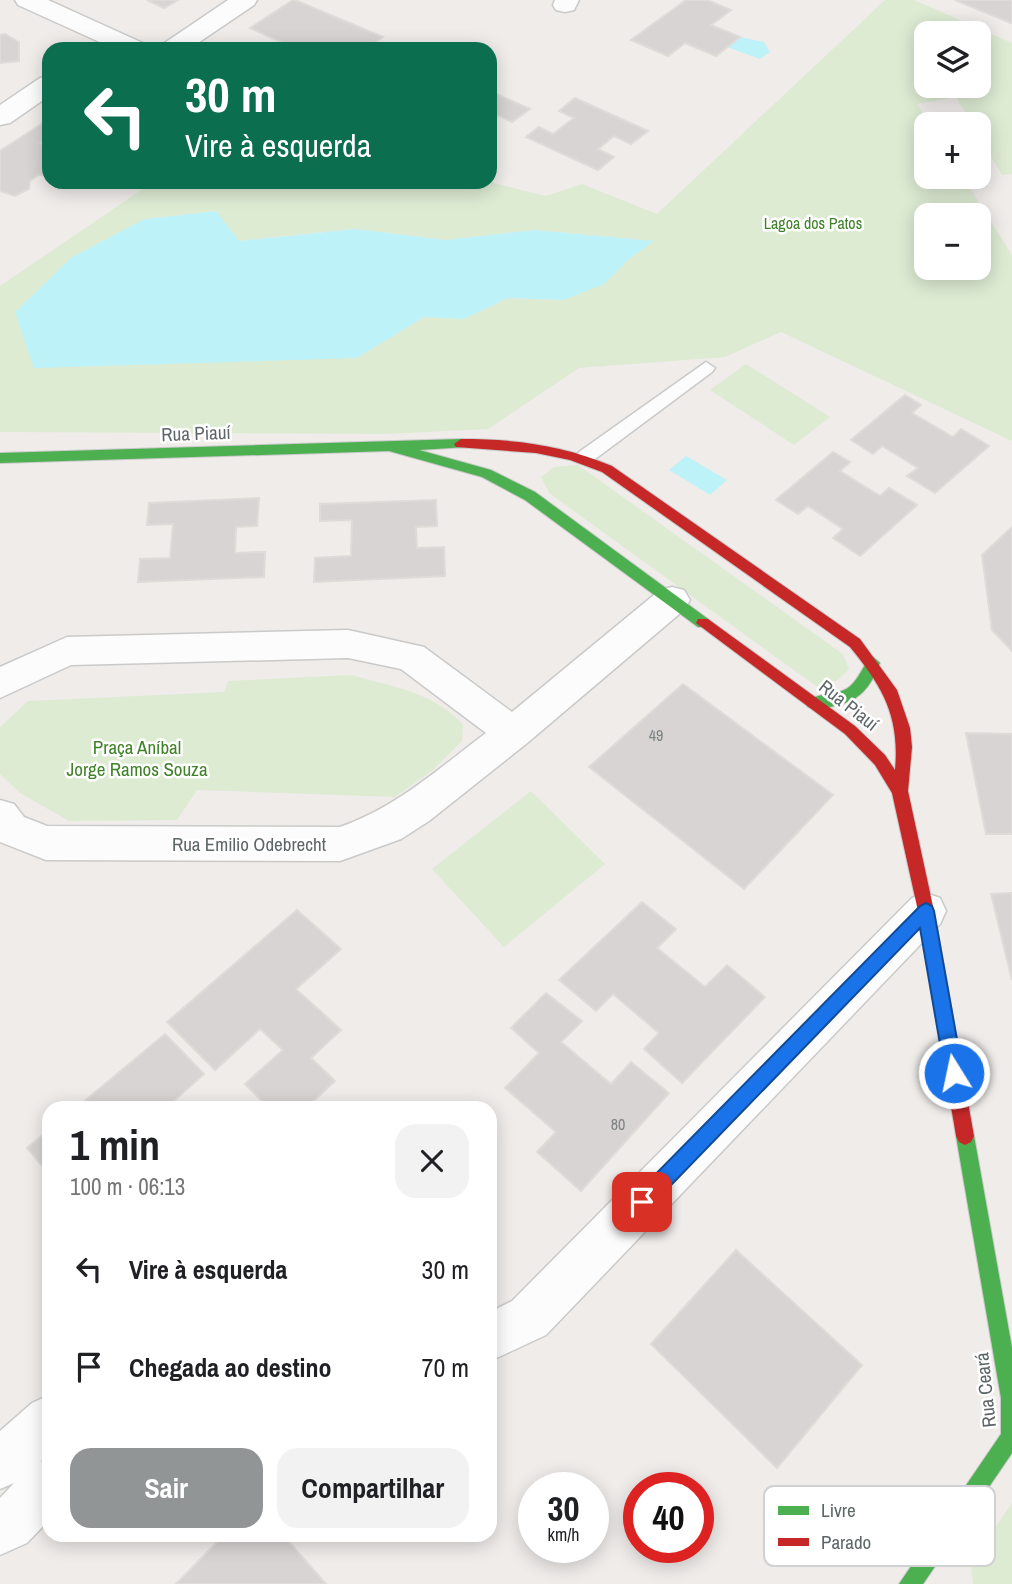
<!DOCTYPE html>
<html lang="pt">
<head>
<meta charset="utf-8">
<style>
	body { margin:0; font-family:"Archivo Narrow",sans-serif; background:#f2f2f2; color:#202124; height:100vh; display:flex; flex-direction:column; font-size:26px; white-space:nowrap }
	* { box-sizing:border-box; margin:0 }
	p { font-size:23px; color:#757577 }
	.icon { flex:none; width:38px; height:38px; fill:none; stroke:currentColor; stroke-width:2; stroke-linecap:round; stroke-linejoin:round }
	.map { position:relative; flex:1; overflow:hidden }
	.side { position:absolute; left:42px; top:1101px; width:455px; height:441px; display:flex; flex-direction:column; background:#fff; border-radius:21px; box-shadow:0 4px 18px #0003 }
	.side>* { flex:none }
	.hud { position:absolute; left:42px; top:42px; width:455px; height:147px; border-radius:21px; box-shadow:0 4px 18px #0003; background:#0b6e4f; color:#fff; overflow:hidden }
	.tools { position:absolute; left:914px; top:21px; display:grid; gap:14px }
	.tools a { display:grid; place-items:center; width:77px; height:77px; border-radius:14px; background:#fff; box-shadow:0 4px 18px #0003; font-size:35px }
	.speed { position:absolute; left:518px; top:1472px; display:flex; gap:14px; font-size:35px; font-weight:700; text-align:center }
	.speed>* { display:grid; place-content:center; width:91px; height:91px; border-radius:50%; background:#fff; box-shadow:0 4px 18px #0003; line-height:1 }
	.speed small { font-size:18px; font-weight:400 }
	.speed .limit { border:10px solid #d22; background:#fff; color:#111 }
	.pin { position:absolute; display:grid; place-items:center; width:60px; height:60px; color:#fff; margin:-30px; border-radius:14px; box-shadow:0 4px 10px #0006 }
	.me { position:absolute; width:77px; margin:-38px; rotate:350deg; stroke-linejoin:round; filter:drop-shadow(0 0 5px #0008) }
	.turn { display:flex; align-items:center; gap:24px; height:147px; padding:0 28px; font-size:32px }
	.turn .icon { width:91px; height:91px; stroke-width:2.5 }
	.turn b { display:block; font-size:49px; line-height:60px }
	.round { display:grid; place-items:center; flex:none; width:74px; height:74px; border-radius:21px; background:#f2f2f2 }
	.overview { display:flex; align-items:center; justify-content:space-between; height:119px; padding:0 28px }
	h1 { font-size:42px; font-weight:700; line-height:52px }
	.cta { display:flex; gap:14px; margin-top:auto; padding:14px 28px }
	.cta a { flex:1; height:80px; border-radius:21px; background:#919596; color:#fff; font-size:28px; font-weight:700; line-height:80px; text-align:center }
	.cta a+a { background:#f2f2f2; color:#202124 }
	ul { padding:0; list-style:none }
	li { display:flex; align-items:center; gap:21px; height:98px; padding:0 28px }
	li div { flex:1 }
	li b { display:block; font-size:26px }
	li em { font-style:normal }
	.map>svg:first-child { display:block }
	.green { fill:#ddebd3; fill-rule:evenodd }
	.water { fill:#bef2f9 }
	.building { fill:#d7d4d3; stroke:#dedbd8; stroke-width:2 }
	.lines { fill:none; stroke-linecap:round; stroke-linejoin:round }
	.lane-casing { stroke:#c9cac9; stroke-width:3 }
	.street-casing { stroke:#c9cac9; stroke-width:3 }
	.fast-casing { stroke:#c9c9c9; stroke-width:2 }
	.jam-casing { stroke:#c9c9c9; stroke-width:2 }
	.lane { fill:#fdfcfc; fill-rule:evenodd }
	.street { fill:#fdfcfc; fill-rule:evenodd }
	.fast { fill:#4caf50; fill-rule:evenodd }
	.jam { fill:#c62828; fill-rule:evenodd }
	.route { fill:#1a73e8; stroke:#114b97; stroke-width:2 }
	.labels { text-anchor:middle; dominant-baseline:central; stroke-width:5; stroke-linejoin:round; paint-order:stroke }
	.far-park-label { font-size:16px; fill:#41822b; stroke:#fff }
	.number-label { font-size:16px; fill:#7e8384 }
	.street-label { font-size:19px; fill:#5e6668; stroke:#fff }
	.park-label { font-size:19px; fill:#41822b; stroke:#fff }
	.key { fill:#fff; stroke:#cfd1d2; stroke-width:2 }
	.key-label { font-size:19px; fill:#5e6668 }
</style>
</head>
<body>
<div class="map">
<svg width="1012" height="1584" viewBox="0 0 1012 1584">
	<rect width="100%" height="100%" fill="#efecea"/>
	<g class="green">
		<path d="M885,0H914L1012,43V174L1002,175L978,135V124H972L956,97L917,104L930,124H926V177H963L1012,255V441L781,332L725,357L579,368L488,429L384,434L0,432V286L153,182H490L546,196L582,184L657,214ZM926,33H978V86H926ZM216,211L238,241L355,229L445,240L534,230L653,241L565,300L508,298L464,319L424,317L357,358L145,219ZM926,215H978V268H926Z"/>
		<path d="M746,364L830,417L794,445L710,390Z"/>
		<path d="M578,465L843,654L849,669L838,680L816,686L549,493L541,477L554,467Z"/>
		<path d="M351,675C391,686 436,693 463,725L462,741L433,770L395,797L197,790L177,820L69,821L20,793L0,774V727L28,701L224,692L228,681Z"/>
		<path d="M531,791L605,864L504,947L432,869Z"/>
		<path d="M1012,1503V1584H973L971,1563Z"/>
	</g>
	<g class="water">
		<path d="M740,37L764,42L770,52L760,59L727,47Z"/>
		<path d="M216,211L239,241L355,229L445,240L534,230L654,241L629,259L604,284L564,300L508,298L464,319L424,317L357,358L34,368L15,312L72,257L145,219Z"/>
		<path d="M686,456L727,480L710,495L669,470Z"/>
	</g>
	<g class="building">
		<path d="M147,0H178L164,8Z"/>
		<path d="M293,0H295L383,37L366,49H297L250,28Z"/>
		<path d="M686,0H707L731,10L711,25L740,37L716,56L685,43L668,56L631,40Z"/>
		<path d="M955,0H1012V22L1011,23Z"/>
		<path d="M5,34L19,42V61L0,63V35Z"/>
		<path d="M490,91L530,109L512,122L496,114L490,119Z"/>
		<path d="M575,98L648,131L631,144L614,136L598,149L614,157L598,170L526,137L539,127L553,134L574,118L559,111Z"/>
		<path d="M49,119V138L40,143L49,148V175H38L30,181L29,189L15,196L0,191V151Z"/>
		<path d="M905,395L921,405L912,413L953,437L961,429L989,446L935,493L907,476L918,468L882,446L873,454L851,440Z"/>
		<path d="M833,452L850,462L840,471L880,496L889,488L917,505L860,556L833,538L843,529L808,506L798,514L776,500Z"/>
		<path d="M259,498L257,526L236,527L235,553L265,552L264,577L138,582L140,559L170,558L173,524L147,525L149,503Z"/>
		<path d="M436,500L437,526L416,527L417,548L444,547L445,576L314,582L315,558L351,556L352,520L320,521V504Z"/>
		<path d="M1012,527V651L992,630L982,555Z"/>
		<path d="M683,684L833,795L744,889L589,767Z"/>
		<path d="M966,733L1012,734V834H986Z"/>
		<path d="M1012,893V980L991,894Z"/>
		<path d="M642,902L676,929L657,948L705,987L727,965L765,997L682,1083L644,1049L659,1033L613,994L596,1011L559,980Z"/>
		<path d="M297,910L341,949L296,989L341,1030L311,1058L335,1081L306,1108H269L245,1084L283,1050L260,1029L215,1070L167,1022Z"/>
		<path d="M546,993L582,1021L561,1042L611,1084L631,1062L669,1093L581,1191L537,1152L556,1132L505,1088L539,1053L511,1028Z"/>
		<path d="M165,1034L204,1074L166,1108H76Z"/>
		<path d="M49,1130V1174L27,1148Z"/>
		<path d="M736,1250L862,1365L777,1468L651,1344Z"/>
		<path d="M224,1535H283L326,1584H176Z"/>
	</g>
	<g class="lines">
		<g class="lane-casing">
			<path id="lane" d="M706,362L715,368L712,372L591,462H579L576,457L579,452Z"/>
		</g>
		<g class="street-casing">
			<g id="street">
				<path d="M15,0H48L145,44L149,49H115L18,5Z"/>
				<path d="M228,0H257L254,5L189,49H159L163,44Z"/>
				<path d="M555,0H579L574,10L565,12L556,10L553,5Z"/>
				<path d="M49,76V96L10,123L0,125V105L40,78Z"/>
				<path d="M672,587L684,590L690,600L684,610L526,744L429,821L401,839L340,861L46,860L0,842V800L14,804L24,817L47,826L340,827C397,807 438,769 486,733L401,669L348,658L71,665L0,698V667L67,637L348,630L424,647L512,712L660,590Z"/>
				<path d="M926,893L940,898L946,911L940,924L546,1335L490,1361V1312L512,1301L912,898Z"/>
				<path d="M49,1395V1453L40,1462L49,1458V1520L27,1543L0,1555V1498L14,1483L0,1489V1431L32,1403Z"/>
			</g>
		</g>
		<g class="fast-casing">
			<g id="fast">
				<path d="M461,439L468,444L466,447L419,450L491,470L535,492L708,619L710,623L708,627H698L525,500L482,477L389,451L0,463V453Z"/>
				<path d="M873,657L880,663C870,689 858,703 829,707C822,708 815,710 808,707L805,703L808,699C846,687 847,700 868,659Z"/>
				<path d="M965,1127L971,1130L974,1136L1012,1348V1453L923,1584H899L1001,1434V1398L956,1136L959,1130Z"/>
			</g>
		</g>
		<g class="jam-casing">
			<path id="jam" d="M461,439C514,439 563,445 612,466L860,639L897,690L910,728L912,747L908,791L934,911L974,1136L971,1142L965,1145L959,1142L956,1136L918,911L892,793L875,765L845,734L696,623L698,619H708L855,726L885,755L895,770C900,717 883,687 850,647L602,472L570,460L536,453L456,447L454,444Z"/>
		</g>
		<use href="#lane" class="lane"/>
		<use href="#street" class="street"/>
		<use href="#fast" class="fast"/>
		<use href="#jam" class="jam"/>
	</g>
	<path class="route" d="M926,903L932,906L934,911L963,1073L961,1079L954,1082L948,1079L945,1073L920,928L649,1208L642,1211L635,1208L633,1202L635,1195L920,906Z"/>
	<g class="labels">
		<g class="far-park-label">
			<text x="813" y="223">Lagoa dos Patos</text>
		</g>
		<g class="number-label">
			<text x="656" y="735">49</text>
			<text x="618" y="1124">80</text>
		</g>
		<g class="street-label">
			<text transform="translate(196 433) rotate(-2)">Rua Piauí</text>
			<text transform="translate(849 705) rotate(38)">Rua Piauí</text>
			<text x="249" y="844">Rua Emilio Odebrecht</text>
			<text transform="translate(985 1390) rotate(-96)">Rua Ceará</text>
		</g>
		<g class="park-label">
			<text x="137" y="747">Praça Aníbal<tspan x="137" dy="22">Jorge Ramos Souza</tspan></text>
		</g>
	</g>
	<rect x="764" y="1486" width="231" height="80" rx="10" class="key"/>
	<rect x="778" y="1506" width="31" height="9" fill="#4caf50"/>
	<rect x="778" y="1538" width="31" height="8" fill="#c62828"/>
	<g class="key-label">
		<text x="821" y="1517">Livre</text>
		<text x="821" y="1549">Parado</text>
	</g>
</svg>
<div class="tools">
<a><svg class="icon" aria-label="layers" viewBox="0 0 24 24"><path d="M12 4l9 5-9 5-9-5zM3 14l9 5 9-5"/></svg></a>
<a>+</a>
<a>−</a>
</div>
<div class="speed"><div>30<small>km/h</small></div><div class="limit">40</div></div>
<div class="pin" style="left:642px;top:1202px;background:#d93025"><svg class="icon" aria-label="arrive" viewBox="0 0 24 24"><path d="M6 21V4h12l-3 4 3 4H6"/></svg></div>
<svg class="me" style="left:954px;top:1073px" viewBox="-20 -20 40 40"><circle r="17" fill="#1a73e8" stroke="#fff" stroke-width="3"/><path d="M0-11L8 9 0 5-8 9z" fill="#fff"/></svg>
<div class="hud">
<div class="turn"><svg class="icon" aria-label="left" viewBox="0 0 24 24"><path d="M17 20v-9H6M10 6l-5 5 5 5"/></svg><div><b>30 m</b>Vire à esquerda</div></div>
</div>
<section class="side">
<div class="overview"><div><h1>1 min</h1><p>100 m · 06:13</p></div><a class="round"><svg class="icon" aria-label="close" viewBox="0 0 24 24"><path d="M6 6l12 12M18 6L6 18"/></svg></a></div>
<ul>
<li><svg class="icon" aria-label="left" viewBox="0 0 24 24"><path d="M17 20v-9H6M10 6l-5 5 5 5"/></svg><div><b>Vire à esquerda</b></div><em>30 m</em></li>
<li><svg class="icon" aria-label="arrive" viewBox="0 0 24 24"><path d="M6 21V4h12l-3 4 3 4H6"/></svg><div><b>Chegada ao destino</b></div><em>70 m</em></li>
</ul>
<div class="cta"><a>Sair</a><a>Compartilhar</a></div>
</section>
</div>
</body>
</html>
